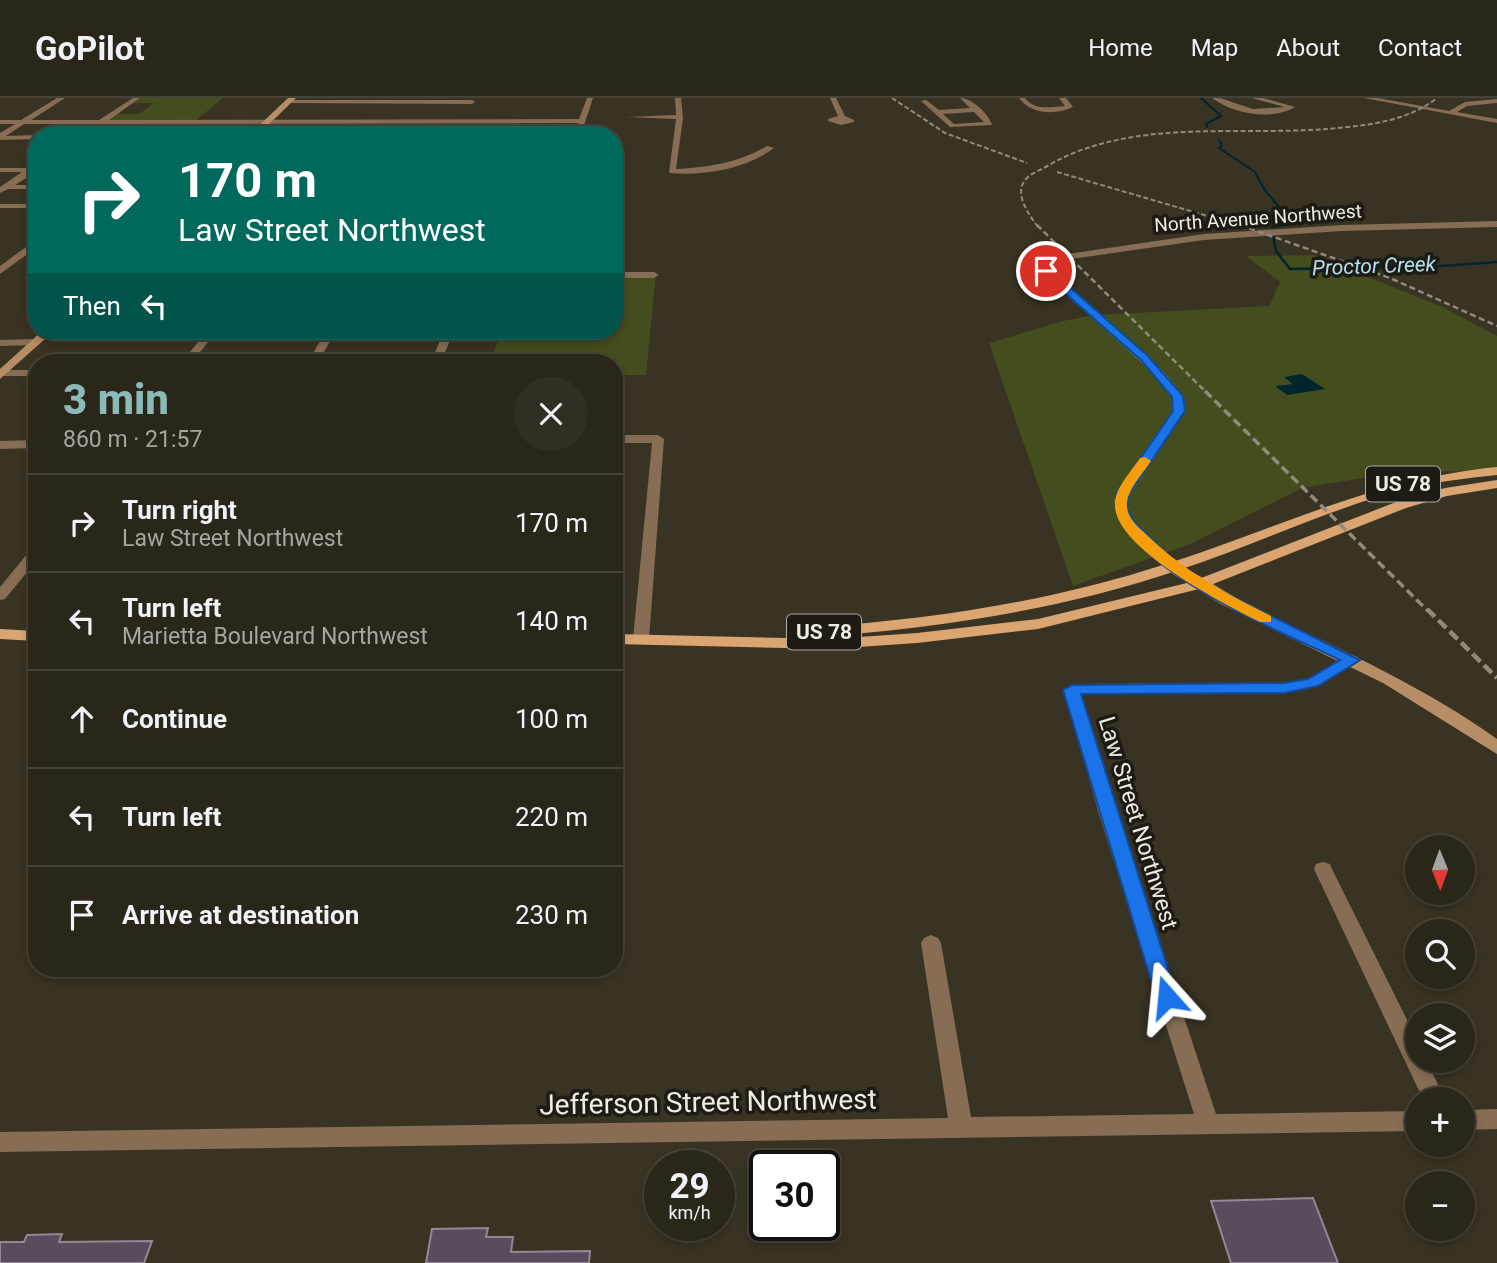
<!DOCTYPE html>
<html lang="en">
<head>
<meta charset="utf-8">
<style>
	body { margin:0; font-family:Roboto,sans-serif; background:#322e23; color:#f1f3f6; height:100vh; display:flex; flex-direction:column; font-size:26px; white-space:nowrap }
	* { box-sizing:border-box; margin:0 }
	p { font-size:23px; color:#a5a5a2 }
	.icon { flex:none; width:38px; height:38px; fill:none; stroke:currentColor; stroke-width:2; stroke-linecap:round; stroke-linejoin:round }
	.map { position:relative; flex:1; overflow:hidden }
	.panel { position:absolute; left:28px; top:256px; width:595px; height:623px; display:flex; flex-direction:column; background:#2a261a; border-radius:28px; box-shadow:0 4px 10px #0003,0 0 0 2px #464339 }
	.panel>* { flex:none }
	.top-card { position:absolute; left:28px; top:28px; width:595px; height:214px; border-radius:28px; box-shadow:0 4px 10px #0003,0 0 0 2px #464339; background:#00695c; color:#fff; overflow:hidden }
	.needle { width:46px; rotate:179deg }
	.tools { position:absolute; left:1405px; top:737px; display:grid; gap:14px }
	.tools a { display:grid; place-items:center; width:70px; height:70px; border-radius:50%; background:#2a261a; box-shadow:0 4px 10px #0003,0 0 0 2px #464339; font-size:35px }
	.speed { position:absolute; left:644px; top:1052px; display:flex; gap:14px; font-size:35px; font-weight:700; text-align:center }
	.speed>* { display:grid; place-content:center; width:91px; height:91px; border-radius:50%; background:#2a261a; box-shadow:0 4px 10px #0003,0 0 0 2px #464339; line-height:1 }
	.speed small { font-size:18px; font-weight:400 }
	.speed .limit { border:4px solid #111; border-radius:10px; background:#fff; color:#111 }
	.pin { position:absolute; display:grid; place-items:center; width:60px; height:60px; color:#fff; margin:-30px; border:4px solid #fff; border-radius:50%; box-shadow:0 2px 7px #0007 }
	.me { position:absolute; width:77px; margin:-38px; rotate:342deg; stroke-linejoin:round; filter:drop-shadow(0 0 5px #0008) }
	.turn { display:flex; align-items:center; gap:24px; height:147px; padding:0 35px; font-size:32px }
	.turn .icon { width:91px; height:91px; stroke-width:2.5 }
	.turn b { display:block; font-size:49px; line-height:60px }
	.then { display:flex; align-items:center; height:66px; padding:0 35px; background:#0003; gap:14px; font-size:26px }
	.round { display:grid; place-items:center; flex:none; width:74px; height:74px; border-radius:37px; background:#322e23 }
	.overview { display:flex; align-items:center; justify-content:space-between; height:119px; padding:0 35px }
	h1 { font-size:42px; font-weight:800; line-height:52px; color:#8bbbb9 }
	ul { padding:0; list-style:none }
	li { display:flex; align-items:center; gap:21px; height:98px; padding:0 35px; border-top:2px solid #464339 }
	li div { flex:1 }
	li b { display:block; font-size:26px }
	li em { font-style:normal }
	header { display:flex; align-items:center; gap:42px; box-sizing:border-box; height:98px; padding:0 35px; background:#2a261a; border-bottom:2px solid #464339 }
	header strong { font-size:33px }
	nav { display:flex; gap:38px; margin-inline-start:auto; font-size:24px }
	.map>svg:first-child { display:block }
	.green { fill:#444d1d }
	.water { fill:#01252f }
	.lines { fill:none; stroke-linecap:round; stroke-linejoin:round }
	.stream-far1 { stroke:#01252f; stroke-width:2 }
	.stream { stroke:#01252f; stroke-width:2.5 }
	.building { fill:#574d5c; stroke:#928898; stroke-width:2 }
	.street { fill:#876d54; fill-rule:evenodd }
	.secondary { fill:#b68d64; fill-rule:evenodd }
	.primary { fill:#daa570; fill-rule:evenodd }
	.rail-far3 { stroke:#908b7e; stroke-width:2; stroke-dasharray:5 2.5; stroke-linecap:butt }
	.rail-far2 { stroke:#908b7e; stroke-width:2.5; stroke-dasharray:6 3.5; stroke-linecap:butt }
	.rail-far1 { stroke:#908b7e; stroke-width:3.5; stroke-dasharray:9 4.5; stroke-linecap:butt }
	.rail { stroke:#908b7e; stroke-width:4.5; stroke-dasharray:11 5; stroke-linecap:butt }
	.route { fill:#1a73e8; stroke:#114b97; stroke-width:2 }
	.slow { fill:#f59e0b }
	.labels { text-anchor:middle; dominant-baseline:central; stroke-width:7; stroke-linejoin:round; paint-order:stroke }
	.far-street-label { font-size:19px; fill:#efece2; stroke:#1d1b14 }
	.far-water-label { font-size:21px; font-style:italic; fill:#afe0f2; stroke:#1d1b14 }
	.shield { fill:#1d1b14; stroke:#b0ada4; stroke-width:2 }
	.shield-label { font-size:21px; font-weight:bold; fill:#efece2 }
	.street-label { font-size:23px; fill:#efece2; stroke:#1d1b14 }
	.near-street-label { font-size:28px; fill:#efece2; stroke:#1d1b14 }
</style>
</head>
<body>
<header>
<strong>GoPilot</strong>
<nav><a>Home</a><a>Map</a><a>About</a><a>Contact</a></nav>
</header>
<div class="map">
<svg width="1497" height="1165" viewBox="0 0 1497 1165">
	<rect width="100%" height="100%" fill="#383323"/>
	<g class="green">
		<path d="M140,0H223L195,23H106L117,16H139L154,5H134Z"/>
		<path d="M1314,157L1445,210L1497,238V374L1405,373L1302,390L1193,445L1073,488L989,245L1063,223L1095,217L1269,208L1280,184L1246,158Z"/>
		<path d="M614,176H656L646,277H614V264H491L501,233H614Z"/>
	</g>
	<path class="water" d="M1302,276L1325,291L1287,297L1275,288L1293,286L1284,279Z"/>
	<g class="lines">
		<g class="stream-far1">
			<path d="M1201,0L1221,18L1206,26L1207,29"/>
			<path d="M1219,42L1222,47L1219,50L1255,74L1264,91L1285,116L1284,127L1274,129"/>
		</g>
		<g class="stream">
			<path d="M1272,129L1284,127"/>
			<path d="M1273,137L1276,153L1290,171L1427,169L1497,164"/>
		</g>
	</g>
	<g class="building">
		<path d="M1313,1100L1338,1165H1231L1211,1103Z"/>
		<path d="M488,1130L486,1139H513L511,1154L590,1153L589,1165H426L432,1131Z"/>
		<path d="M62,1136L59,1144L152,1143L144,1165H0V1144H24L27,1137Z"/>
	</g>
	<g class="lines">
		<g class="street">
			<path d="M57,0H65L31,22H99L133,0H140L109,22L579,21L587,0H593L581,37H574L578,25L102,26L86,37H78L93,26H24L6,38L37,37V41L0,42V35L15,26H0V22H21Z"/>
			<path d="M675,0H681L683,20L676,71C709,69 738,65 767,48L774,50C747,71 703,78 669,75L676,21L627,19L676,17Z"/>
			<path d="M830,0H836L845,18L854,22V24L841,27L828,23V21L838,18Z"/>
			<path d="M960,0C973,0 989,17 992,27L950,29L921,3L926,2L939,12L970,10ZM974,14L984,24L954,26L943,16Z"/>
			<path d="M1019,0H1025C1035,13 1050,9 1065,8L1059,0H1066L1073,9C1056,17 1031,17 1019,0Z"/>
			<path d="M1212,0H1220L1253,11L1285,9L1252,0H1263L1295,9C1272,23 1233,16 1212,0Z"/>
			<path d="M1364,0H1378L1449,13L1465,4L1497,1V5L1467,8L1457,14L1497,21V25Z"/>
			<path d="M287,2H472L475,4L472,6L285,5Z"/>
			<path d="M37,66L36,74L15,87H37V91H8L0,95V89L22,74H0V70H29Z"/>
			<rect x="0" y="106" width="37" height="4"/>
			<path d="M1497,123V129L1342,133L1204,142L1043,165L1164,274L1184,298L1185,313L1126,403L1134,425L1178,467L1180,470L1178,473H1168L1123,429L1114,403L1173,313L1172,298L1156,278L1033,165V161L1204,136L1342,127Z"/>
			<path d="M37,141V149L0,176V168Z"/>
			<path d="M614,174H654L659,177L654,180H614Z"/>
			<path d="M207,233H217L192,264H182Z"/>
			<path d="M326,233H336L318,264H308Z"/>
			<path d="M444,233H454L441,264H431Z"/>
			<path d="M0,242L35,241L40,244L35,247L0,248Z"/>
			<path d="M0,272H37V278H2Z"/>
			<path d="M614,337H658L664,341L649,541L641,546L633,541L652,345H614Z"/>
			<path d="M37,342V350L0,351V343Z"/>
			<path d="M37,449V462L5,501L0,502V489L32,450Z"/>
			<path d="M1352,557L1357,559L1360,562L1357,565L1318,588L1284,595L1081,596L1116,713L1216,1016L1418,1013V1033L0,1054V1034L948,1020L921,845L924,840L931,837L938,840L941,845L971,1019L1194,1016L1098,713L1064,591L1072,586L1284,585L1308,581Z"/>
			<path d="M1323,764L1330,766L1332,771L1418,944V962H1426L1445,1001H1423L1314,771L1316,766Z"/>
			<path d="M1497,1011V1031L1463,1032V1012Z"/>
		</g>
		<g class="secondary">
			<path d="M288,0H296L258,37H249Z"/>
			<path d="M42,233H54L0,281V271Z"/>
			<path d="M1173,465C1190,470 1229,497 1248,506C1333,549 1419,585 1497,641V656L1383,585L1221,506L1168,473L1165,470L1168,467Z"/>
		</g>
		<g class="primary">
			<path d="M1497,369V377C1469,380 1441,383 1413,389C1333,409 1258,446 1179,472C1061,512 939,530 816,539L808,534L816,529C935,521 1052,503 1166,466C1282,429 1373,381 1497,369Z"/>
			<path d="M1497,382V390L1447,398L1406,410L1203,490L1038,531L917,545L830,551L614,546V536L830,541L917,535L1038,521L1191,484L1396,404L1445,390Z"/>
			<path d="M0,531L37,533V543L0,541Z"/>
		</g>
		<g class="rail-far3">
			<path d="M892,0L945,35L1027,65"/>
			<path d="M1057,74L1245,129"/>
			<path d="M1038,129C1029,117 1013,95 1026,81C1031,75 1043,71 1049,67C1131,20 1236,38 1326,31C1363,28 1407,24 1437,0"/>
		</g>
		<g class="rail-far2">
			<path d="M1037,127L1207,295"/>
			<path d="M1240,127L1390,180L1497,228"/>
		</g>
		<path class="rail-far1" d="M1205,293L1428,513"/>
		<path class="rail" d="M1427,511L1497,580"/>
	</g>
	<path class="route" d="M1042,171H1049L1148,258L1183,298L1185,313L1129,396L1127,410L1134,424L1178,467L1203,484L1360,562L1318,588L1284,595L1081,596L1177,899L1174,905L1167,907L1159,905L1156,899L1063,592L1072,587L1284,585L1308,581L1340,562C1287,536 1108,465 1116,396L1173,313L1172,299L1141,262L1042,175Z"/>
	<path class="slow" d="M1145,359L1151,363C1143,376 1125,393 1127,410C1129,423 1141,431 1149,439C1188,476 1224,494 1271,518V524H1260C1226,507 1113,450 1115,406C1115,390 1131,374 1140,360Z"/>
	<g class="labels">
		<g class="far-street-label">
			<text transform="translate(1258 120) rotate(-4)">North Avenue Northwest</text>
		</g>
		<g class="far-water-label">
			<text transform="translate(1374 168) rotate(-2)">Proctor Creek</text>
		</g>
		<g class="shield">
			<rect x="1366" y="368.5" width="74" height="35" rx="5"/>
			<rect x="787" y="516.5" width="74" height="35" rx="5"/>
		</g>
		<g class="shield-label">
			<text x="1403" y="386">US 78</text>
			<text x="824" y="534">US 78</text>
		</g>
		<g class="street-label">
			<text transform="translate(1138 725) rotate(73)">Law Street Northwest</text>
		</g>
		<g class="near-street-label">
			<text transform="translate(708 1004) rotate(-1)">Jefferson Street Northwest</text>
		</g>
	</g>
</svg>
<div class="tools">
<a><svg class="needle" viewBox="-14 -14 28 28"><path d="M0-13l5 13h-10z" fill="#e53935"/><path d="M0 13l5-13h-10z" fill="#a5a5a2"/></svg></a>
<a><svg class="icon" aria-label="search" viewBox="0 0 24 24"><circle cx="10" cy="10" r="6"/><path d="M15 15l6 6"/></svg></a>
<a><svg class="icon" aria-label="layers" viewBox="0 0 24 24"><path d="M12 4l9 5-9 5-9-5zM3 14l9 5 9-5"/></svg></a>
<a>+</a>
<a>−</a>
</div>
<div class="speed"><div>29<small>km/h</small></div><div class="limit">30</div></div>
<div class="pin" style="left:1046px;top:173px;background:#d93025"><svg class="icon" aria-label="arrive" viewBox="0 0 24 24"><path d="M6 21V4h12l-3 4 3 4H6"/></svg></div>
<svg class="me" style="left:1167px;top:899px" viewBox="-20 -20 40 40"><path d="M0-17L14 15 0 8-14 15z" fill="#1a73e8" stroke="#fff" stroke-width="4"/></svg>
<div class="top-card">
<div class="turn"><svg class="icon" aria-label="right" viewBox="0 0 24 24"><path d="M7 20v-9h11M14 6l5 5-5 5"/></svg><div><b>170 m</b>Law Street Northwest</div></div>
<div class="then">Then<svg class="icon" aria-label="left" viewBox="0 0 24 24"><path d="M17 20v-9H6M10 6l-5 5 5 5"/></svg></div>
</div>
<section class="panel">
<div class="overview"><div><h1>3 min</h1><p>860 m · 21:57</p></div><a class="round"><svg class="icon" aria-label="close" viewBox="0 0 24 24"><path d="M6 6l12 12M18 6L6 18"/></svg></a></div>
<ul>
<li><svg class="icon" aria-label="right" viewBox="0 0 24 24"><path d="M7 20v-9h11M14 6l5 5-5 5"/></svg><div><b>Turn right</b><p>Law Street Northwest</p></div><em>170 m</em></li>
<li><svg class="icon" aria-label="left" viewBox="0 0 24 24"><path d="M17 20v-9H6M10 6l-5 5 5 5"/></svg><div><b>Turn left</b><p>Marietta Boulevard Northwest</p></div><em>140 m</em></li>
<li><svg class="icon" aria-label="ahead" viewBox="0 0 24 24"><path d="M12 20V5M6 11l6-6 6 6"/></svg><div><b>Continue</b></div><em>100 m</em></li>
<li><svg class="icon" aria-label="left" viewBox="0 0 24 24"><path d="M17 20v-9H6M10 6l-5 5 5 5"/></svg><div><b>Turn left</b></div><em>220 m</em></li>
<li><svg class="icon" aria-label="arrive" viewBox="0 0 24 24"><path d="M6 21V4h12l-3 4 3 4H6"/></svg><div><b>Arrive at destination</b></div><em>230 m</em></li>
</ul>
</section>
</div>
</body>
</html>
